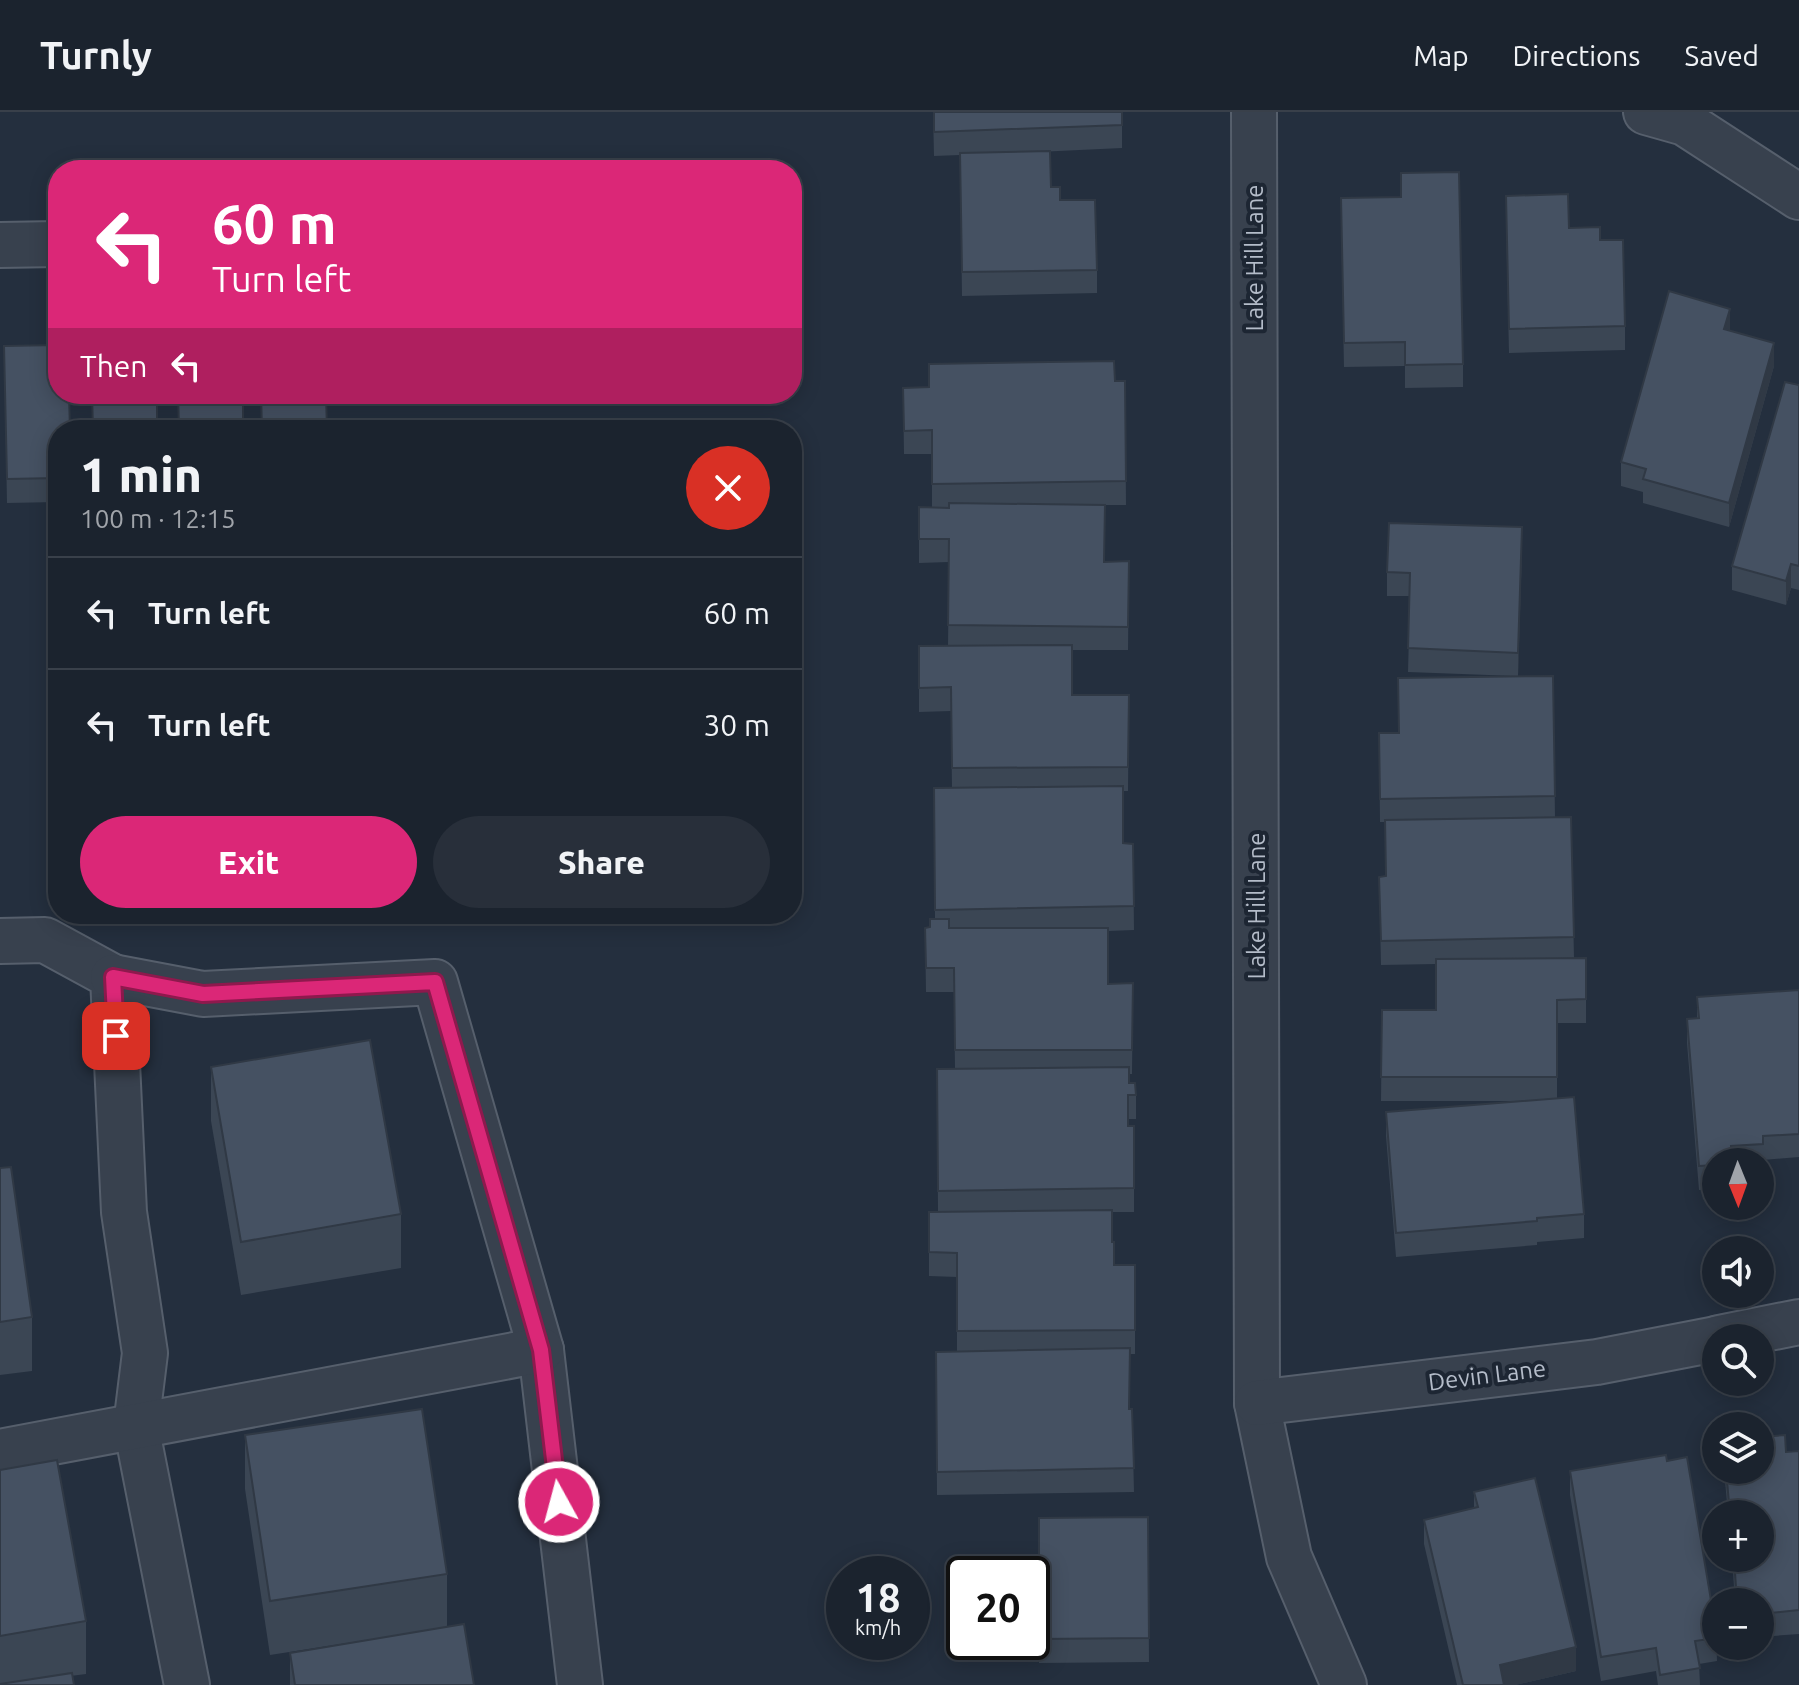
<!DOCTYPE html>
<html lang="en">
<head>
<meta charset="utf-8">
<style>
	body { margin:0; font-family:Ubuntu,sans-serif; background:#282f3a; color:#f1f3f6; height:100vh; display:flex; flex-direction:column; font-size:30px; white-space:nowrap }
	* { box-sizing:border-box; margin:0 }
	p { font-size:26px; color:#a0a4aa }
	.icon { flex:none; width:44px; height:44px; fill:none; stroke:currentColor; stroke-width:2; stroke-linecap:round; stroke-linejoin:round }
	.map { position:relative; flex:1; overflow:hidden }
	.details { position:absolute; left:48px; top:308px; width:754px; height:504px; display:flex; flex-direction:column; background:#1b232e; border-radius:32px; box-shadow:0 4px 20px #0003,0 0 0 2px #39404a }
	.details>* { flex:none }
	.banner { position:absolute; left:48px; top:48px; width:754px; height:244px; border-radius:32px; box-shadow:0 4px 20px #0003,0 0 0 2px #39404a; background:#db2777; color:#fff; overflow:hidden }
	.needle { width:52px; rotate:179deg }
	.controls { position:absolute; left:1702px; top:1036px; display:grid; gap:16px }
	.controls a { display:grid; place-items:center; width:72px; height:72px; border-radius:50%; background:#1b232e; box-shadow:0 4px 20px #0003,0 0 0 2px #39404a; font-size:40px }
	.speed { position:absolute; left:826px; top:1444px; display:flex; gap:16px; font-size:40px; font-weight:700; text-align:center }
	.speed>* { display:grid; place-content:center; width:104px; height:104px; border-radius:50%; background:#1b232e; box-shadow:0 4px 20px #0003,0 0 0 2px #39404a; line-height:1 }
	.speed small { font-size:20px; font-weight:400 }
	.speed .limit { border:4px solid #111; border-radius:12px; background:#fff; color:#111 }
	.pin { position:absolute; display:grid; place-items:center; width:68px; height:68px; color:#fff; margin:-34px; border-radius:16px; box-shadow:0 4px 12px #0006 }
	.me { position:absolute; width:88px; margin:-44px; rotate:353deg; stroke-linejoin:round; filter:drop-shadow(0 0 6px #0008) }
	.turn { display:flex; align-items:center; gap:28px; height:168px; padding:0 32px; font-size:36px }
	.turn .icon { width:104px; height:104px; stroke-width:2.5 }
	.turn b { display:block; font-size:56px; line-height:68px }
	.then { display:flex; align-items:center; height:76px; padding:0 32px; background:#0003; gap:16px; font-size:30px }
	.round { display:grid; place-items:center; flex:none; width:84px; height:84px; border-radius:42px; background:#282f3a }
	.head { display:flex; align-items:center; justify-content:space-between; height:136px; padding:0 32px }
	h1 { font-size:48px; font-weight:800; line-height:60px }
	.primary-button { display:flex; gap:16px; margin-top:auto; padding:16px 32px }
	.primary-button a { flex:1; height:92px; border-radius:48px; background:#db2777; color:#fff; font-size:32px; font-weight:800; line-height:92px; text-align:center }
	.primary-button a+a { background:#282f3a; color:#f1f3f6 }
	ul { padding:0; list-style:none }
	li { display:flex; align-items:center; gap:24px; height:112px; padding:0 32px; border-top:2px solid #39404a }
	li div { flex:1 }
	li b { display:block; font-size:30px }
	li em { font-style:normal }
	header { display:flex; align-items:center; gap:48px; box-sizing:border-box; height:112px; padding:0 40px; background:#1b232e; border-bottom:2px solid #39404a }
	header strong { font-size:38px }
	nav { display:flex; gap:44px; margin-inline-start:auto; font-size:28px }
	.map>svg:first-child { display:block }
	.lines { fill:none; stroke-linecap:round; stroke-linejoin:round }
	.minor-casing { stroke:#565f6c; stroke-width:48 }
	.minor { stroke:#38414e; stroke-width:44 }
	.wall { fill:#3b4654 }
	.shaded-wall { fill:#303945 }
	.building { fill:#455162; stroke:#303945; stroke-width:2 }
	.route-casing { stroke:#8e194d; stroke-width:20 }
	.route { stroke:#db2777; stroke-width:14 }
	.labels { text-anchor:middle; dominant-baseline:central; stroke-width:8; stroke-linejoin:round; paint-order:stroke }
	.street-label { font-size:24px; fill:#b4bcc9; stroke:#1d2633 }
</style>
</head>
<body>
<header>
<strong>Turnly</strong>
<nav><a>Map</a><a>Directions</a><a>Saved</a></nav>
</header>
<div class="map">
<svg width="1799" height="1573" viewBox="0 0 1799 1573">
	<rect width="100%" height="100%" fill="#242f3e"/>
	<g class="lines">
		<g class="minor-casing">
			<g id="minor">
				<path d="M1254,0L1257,1291L1289,1445L1344,1573"/>
				<path d="M1646,0L1685,11L1799,85"/>
				<path d="M0,133L58,132"/>
				<path d="M0,829L45,828L113,865L124,1100L145,1241L136,1314L187,1573"/>
				<path d="M113,865L203,882L435,870L541,1238L580,1573"/>
				<path d="M1719,1226L1799,1210"/>
				<path d="M1257,1291L1597,1250L1716,1227"/>
				<path d="M0,1340L541,1238"/>
			</g>
		</g>
		<use href="#minor" class="minor"/>
	</g>
	<g class="wall">
		<path d="M933,0H1122V36L1037,40L1051,75L1060,88L1097,158V181L962,184L960,43L934,44Z"/>
		<path d="M1506,108L1569,116L1625,214V238L1509,241Z"/>
		<path d="M1341,109L1463,252V275L1405,276V254L1344,255Z"/>
		<path d="M1730,219L1774,254L1729,415L1643,391V380L1621,374V350Z"/>
		<path d="M4,234L58,318V390L7,391Z"/>
		<path d="M1125,269L1126,393H1105L1104,450L1129,449L1128,538H1072V583H1129L1128,679H1123V731L1133,732L1134,818L1108,819V872L1133,871L1132,962H1129V971L1136,983V1007H1128V1014H1134V1100H1112L1114,1153H1135V1242H1130L1129,1297H1132L1134,1380L937,1383L936,1240L957,1239V1165L929,1164V1100H938L937,957H955L954,880H926L925,816L930,815L935,807L934,676H952L951,599L919,600V534H948L949,450L919,451V427L949,395H932V342H904L903,276Z"/>
		<path d="M1799,273V478L1791,476L1786,493L1732,478V454Z"/>
		<path d="M1522,438L1518,564H1553L1555,705H1571L1574,846H1586V911H1557V986L1584,1102V1126L1537,1130V1133L1396,1145L1386,1024V1000L1519,989H1381L1382,898H1436V852L1381,853L1379,765L1386,764L1385,710H1380L1379,621H1399L1515,564L1408,560L1410,484H1387V460Z"/>
		<path d="M1799,878V1045L1763,1048V1055L1760,1056V1050H1716V1077L1699,1078L1687,931V907L1697,906V885Z"/>
		<path d="M211,955L401,1102V1156L241,1183L211,1009Z"/>
		<path d="M0,1056L32,1205V1259L0,1263Z"/>
		<path d="M245,1323L447,1462V1515L474,1573H290V1541L386,1525L270,1543L245,1377Z"/>
		<path d="M1799,1339V1522L1760,1525V1490H1735L1732,1446H1760V1402H1728L1724,1358H1760L1786,1340Z"/>
		<path d="M1667,1349L1716,1518L1717,1549L1699,1552L1700,1573H1658L1656,1559L1601,1569L1570,1383V1359Z"/>
		<path d="M0,1358L86,1509V1562L0,1573Z"/>
		<path d="M1474,1380L1576,1559L1515,1573H1457L1424,1432V1408L1474,1396Z"/>
		<path d="M1148,1405L1149,1550L1039,1551L1038,1517H1032V1462L1039,1453Z"/>
	</g>
	<g class="shaded-wall">
		<path d="M1730,197V220L1724,217Z"/>
		<path d="M1774,231V254L1729,415V391Z"/>
		<path d="M1522,415V438L1518,564V541Z"/>
		<path d="M1791,452V476L1786,493V469Z"/>
		<path d="M1576,1535V1559L1515,1573H1500V1553Z"/>
	</g>
	<g class="building">
		<path d="M934,0H1122V13L934,20Z"/>
		<path d="M1050,39L1051,75H1060V88H1095L1097,158L962,160L960,41Z"/>
		<path d="M1459,60L1463,252L1405,253V230L1344,231L1341,86L1401,85V61Z"/>
		<path d="M1568,82L1569,116L1600,115V128H1623L1625,214L1509,217L1506,84Z"/>
		<path d="M1669,179L1730,197L1724,217L1774,231L1729,391L1643,367L1646,357L1621,350Z"/>
		<path d="M58,233V282H69L70,318H58V366L7,367L4,234Z"/>
		<path d="M1114,249L1115,269H1125L1126,369L932,372V318L904,319L903,276L929,275V252Z"/>
		<path d="M1785,270L1799,273V454L1791,452L1786,469L1732,454Z"/>
		<path d="M92,282H157V318H93Z"/>
		<path d="M178,282H243V318H179Z"/>
		<path d="M261,282H326L327,318H262Z"/>
		<path d="M949,391L1105,393L1104,450L1129,449L1128,515L948,513L949,427H919V395L949,396Z"/>
		<path d="M1389,411L1522,415L1518,541L1408,536L1410,461L1387,460Z"/>
		<path d="M1072,533V583H1129L1128,655L952,656L951,575L919,576V534Z"/>
		<path d="M1553,564L1555,684L1380,687L1379,621H1399L1398,566Z"/>
		<path d="M1123,674V731L1133,732L1134,794L935,798L934,676Z"/>
		<path d="M1571,705L1574,825L1381,829L1379,765L1386,764L1385,708Z"/>
		<path d="M930,807H949V816H1108V872L1133,871L1132,938H955L954,856H926L925,816L930,815Z"/>
		<path d="M1586,846V887L1557,888V965H1381L1382,898H1436V847Z"/>
		<path d="M1799,878V1022L1763,1024V1032L1731,1034L1732,1050H1716V1053L1699,1054L1687,907L1699,906L1697,885Z"/>
		<path d="M370,928L401,1102L241,1130L211,955Z"/>
		<path d="M1129,955V971H1135L1136,983H1128V1014H1134V1076L938,1079L937,957Z"/>
		<path d="M1574,985L1584,1102L1537,1106V1109L1396,1121L1386,1000Z"/>
		<path d="M11,1055L32,1205L0,1210V1056Z"/>
		<path d="M1112,1098V1130H1114V1153H1135V1218L957,1219V1141L929,1140V1100Z"/>
		<path d="M1130,1236L1129,1297H1132L1134,1356L937,1360L936,1240Z"/>
		<path d="M422,1297L447,1462L270,1489L245,1323Z"/>
		<path d="M1785,1323L1786,1340L1799,1339V1498L1760,1502V1490H1737L1734,1446H1760V1402H1730L1726,1358H1760V1325Z"/>
		<path d="M1666,1343L1667,1349L1687,1345L1716,1518V1526L1695,1529L1700,1556L1660,1563L1656,1536L1601,1545L1570,1359Z"/>
		<path d="M57,1348L86,1509L0,1524V1358Z"/>
		<path d="M1535,1366L1576,1535L1500,1553L1504,1573H1463L1424,1408L1478,1395L1474,1380Z"/>
		<path d="M1148,1405L1149,1526L1039,1527L1038,1493H1032V1462H1009V1454L1039,1453V1406Z"/>
		<path d="M464,1512L474,1573H295L290,1541Z"/>
		<path d="M72,1561L74,1573H0V1572Z"/>
	</g>
	<g class="lines">
		<g class="route-casing">
			<path id="route" d="M116,924L113,865L203,882L435,870L541,1238L559,1390"/>
		</g>
		<use href="#route" class="route"/>
	</g>
	<g class="labels">
		<g class="street-label">
			<text transform="translate(1254 146) rotate(-90)">Lake Hill Lane</text>
			<text transform="translate(1256 794) rotate(-90)">Lake Hill Lane</text>
			<text transform="translate(1487 1263) rotate(-7)">Devin Lane</text>
		</g>
	</g>
</svg>
<div class="controls">
<a><svg class="needle" viewBox="-14 -14 28 28"><path d="M0-13l5 13h-10z" fill="#e53935"/><path d="M0 13l5-13h-10z" fill="#a0a4aa"/></svg></a>
<a><svg class="icon" aria-label="sound" viewBox="0 0 24 24"><path d="M4 9h4l5-4v14l-5-4H4zM17 9q2 3 0 6"/></svg></a>
<a><svg class="icon" aria-label="search" viewBox="0 0 24 24"><circle cx="10" cy="10" r="6"/><path d="M15 15l6 6"/></svg></a>
<a><svg class="icon" aria-label="layers" viewBox="0 0 24 24"><path d="M12 4l9 5-9 5-9-5zM3 14l9 5 9-5"/></svg></a>
<a>+</a>
<a>−</a>
</div>
<div class="speed"><div>18<small>km/h</small></div><div class="limit">20</div></div>
<div class="pin" style="left:116px;top:924px;background:#d93025"><svg class="icon" aria-label="arrive" viewBox="0 0 24 24"><path d="M6 21V4h12l-3 4 3 4H6"/></svg></div>
<svg class="me" style="left:559px;top:1390px" viewBox="-20 -20 40 40"><circle r="17" fill="#db2777" stroke="#fff" stroke-width="3"/><path d="M0-11L8 9 0 5-8 9z" fill="#fff"/></svg>
<div class="banner">
<div class="turn"><svg class="icon" aria-label="left" viewBox="0 0 24 24"><path d="M17 20v-9H6M10 6l-5 5 5 5"/></svg><div><b>60 m</b>Turn left</div></div>
<div class="then">Then<svg class="icon" aria-label="left" viewBox="0 0 24 24"><path d="M17 20v-9H6M10 6l-5 5 5 5"/></svg></div>
</div>
<section class="details">
<div class="head"><div><h1>1 min</h1><p>100 m · 12:15</p></div><a class="round" style="background:#d93025;color:#fff"><svg class="icon" aria-label="close" viewBox="0 0 24 24"><path d="M6 6l12 12M18 6L6 18"/></svg></a></div>
<ul>
<li><svg class="icon" aria-label="left" viewBox="0 0 24 24"><path d="M17 20v-9H6M10 6l-5 5 5 5"/></svg><div><b>Turn left</b></div><em>60 m</em></li>
<li><svg class="icon" aria-label="left" viewBox="0 0 24 24"><path d="M17 20v-9H6M10 6l-5 5 5 5"/></svg><div><b>Turn left</b></div><em>30 m</em></li>
</ul>
<div class="primary-button"><a>Exit</a><a>Share</a></div>
</section>
</div>
</body>
</html>
